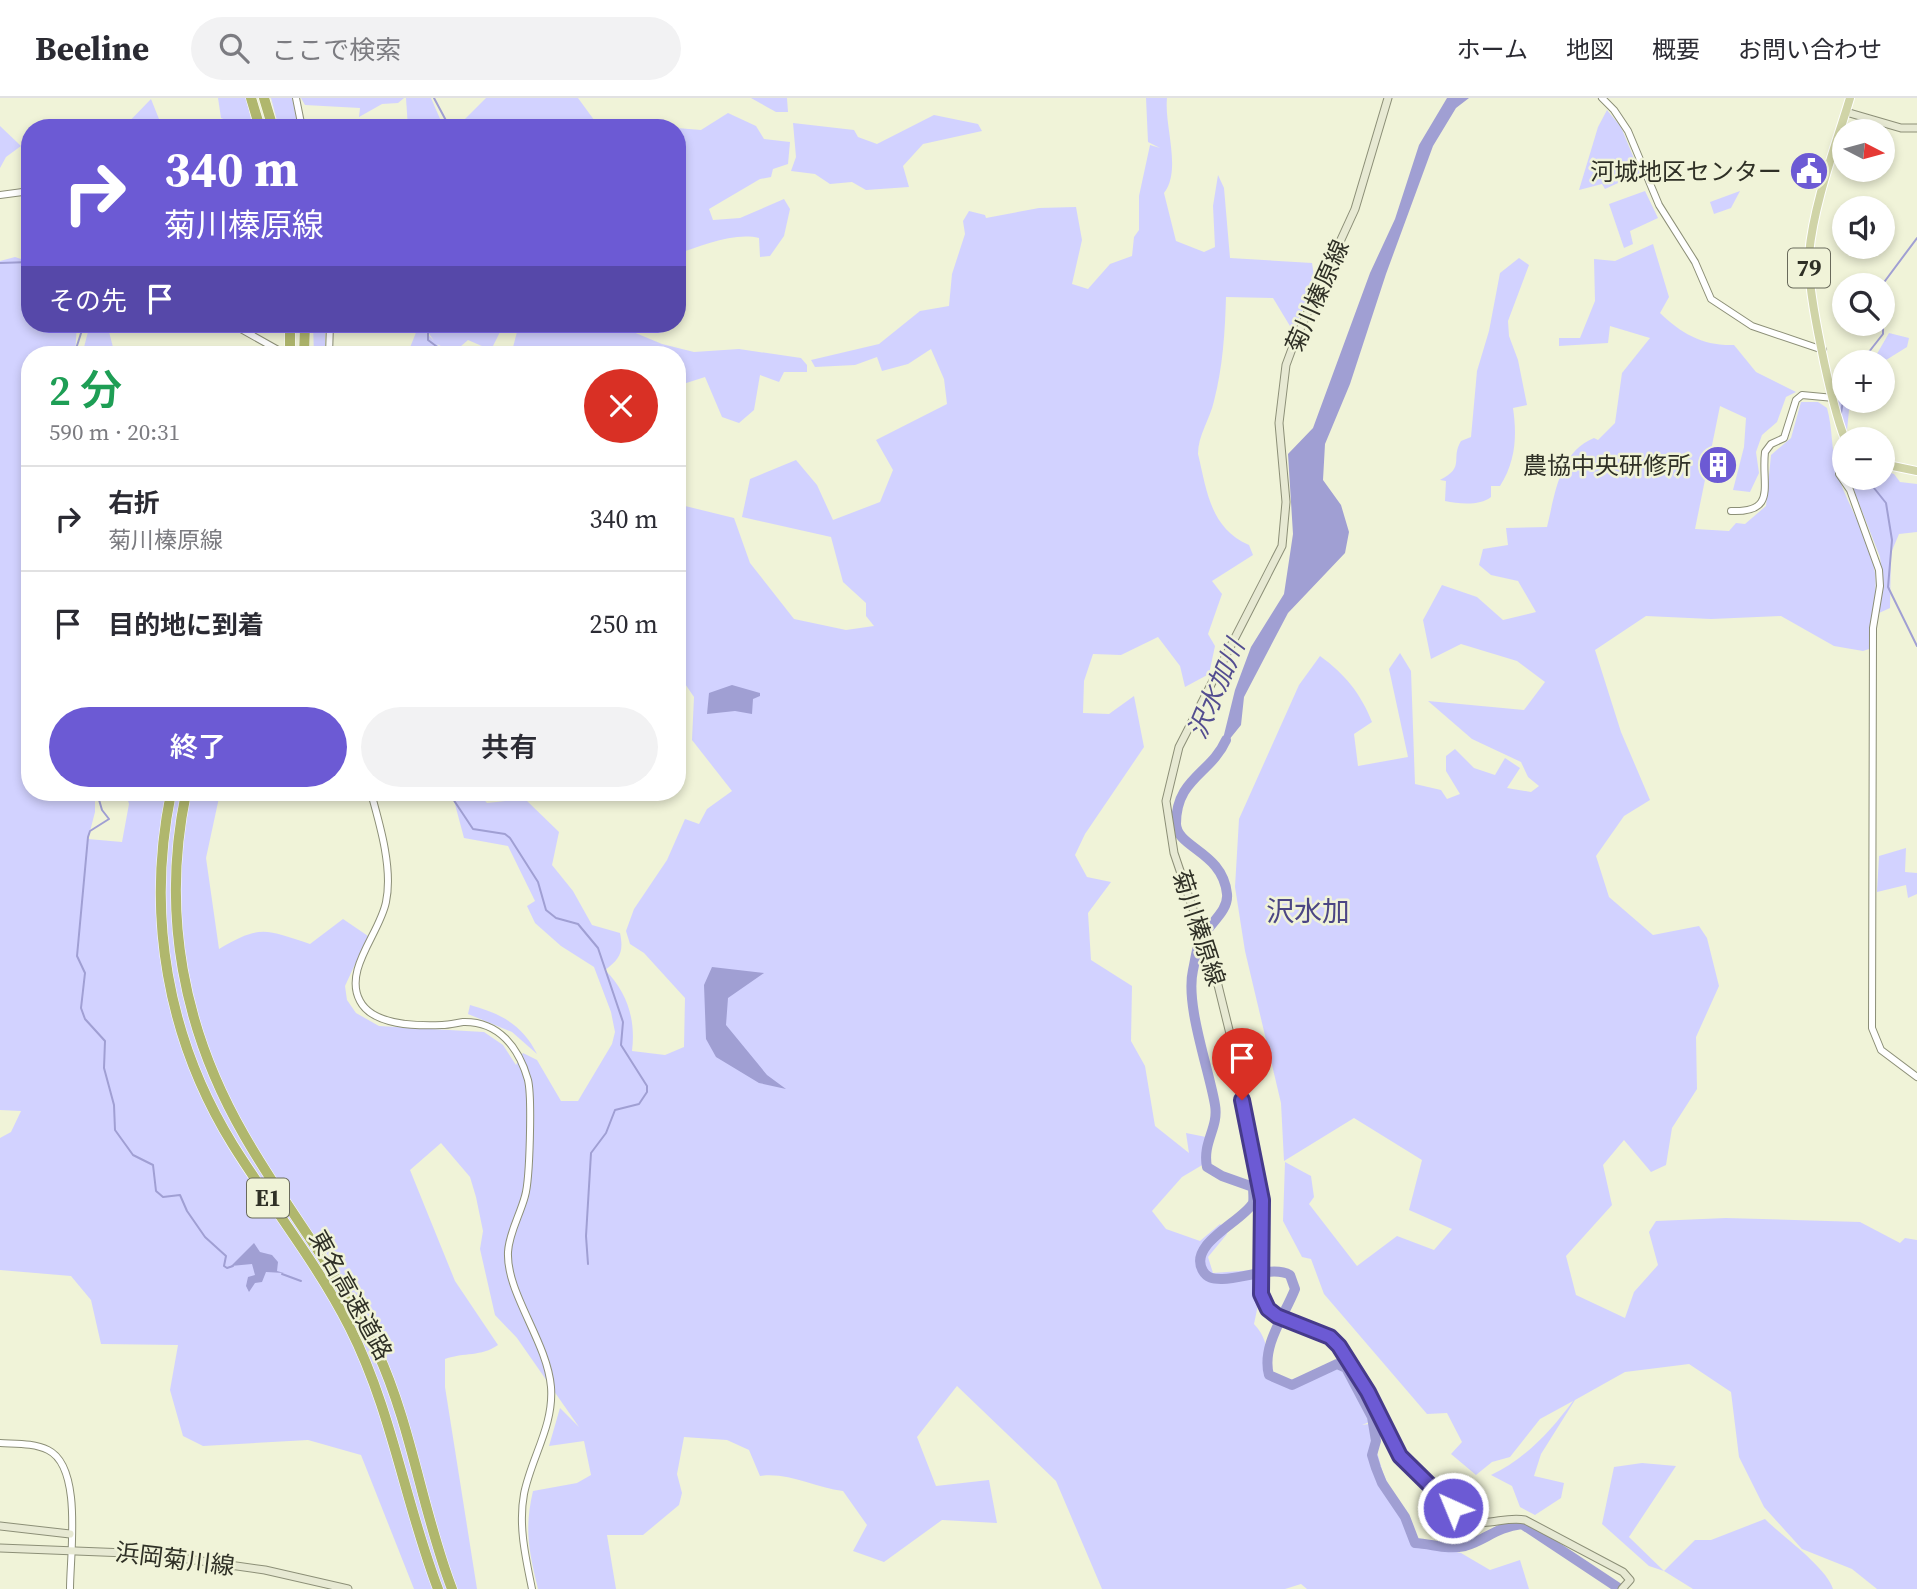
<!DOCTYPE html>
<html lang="ja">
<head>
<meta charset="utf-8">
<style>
	body { margin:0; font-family:"Source Serif 4","Noto Sans JP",serif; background:#f2f2f3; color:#2b2b33; height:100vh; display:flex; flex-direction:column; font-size:26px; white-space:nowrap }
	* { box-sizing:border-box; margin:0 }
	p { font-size:23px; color:#7c7c81 }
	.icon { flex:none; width:38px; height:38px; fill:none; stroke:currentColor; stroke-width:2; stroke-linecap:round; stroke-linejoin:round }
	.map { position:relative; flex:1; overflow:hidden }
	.drawer { position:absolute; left:21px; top:248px; width:665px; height:455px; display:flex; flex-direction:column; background:#fff; border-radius:28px; box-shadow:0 4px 10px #0003 }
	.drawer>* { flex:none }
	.guide { position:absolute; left:21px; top:21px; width:665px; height:214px; border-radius:28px; box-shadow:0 4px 10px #0003; background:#6c5ad4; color:#fff; overflow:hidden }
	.needle { width:46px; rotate:96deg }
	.buttons { position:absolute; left:1832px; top:21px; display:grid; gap:14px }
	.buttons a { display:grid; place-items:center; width:63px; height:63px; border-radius:50%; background:#fff; box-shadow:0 4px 10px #0003; font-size:35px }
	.pin { position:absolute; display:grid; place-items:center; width:60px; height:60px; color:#fff; margin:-72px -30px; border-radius:50% 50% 50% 0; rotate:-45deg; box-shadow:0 0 7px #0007 }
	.pin .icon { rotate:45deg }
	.me { position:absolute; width:77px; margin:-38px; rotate:316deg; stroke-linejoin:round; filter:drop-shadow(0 0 5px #0008) }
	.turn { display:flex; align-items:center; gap:24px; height:147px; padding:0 28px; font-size:32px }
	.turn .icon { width:91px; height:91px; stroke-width:2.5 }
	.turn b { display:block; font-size:49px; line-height:60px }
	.then { display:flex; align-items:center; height:66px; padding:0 28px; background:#0003; gap:14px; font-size:26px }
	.round { display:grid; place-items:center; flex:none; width:74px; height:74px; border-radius:37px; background:#f2f2f3 }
	.head { display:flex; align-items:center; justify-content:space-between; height:119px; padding:0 28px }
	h1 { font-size:42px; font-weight:600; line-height:52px; color:#1e9e55 }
	.action { display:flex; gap:14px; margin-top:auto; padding:14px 28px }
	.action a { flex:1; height:80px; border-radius:42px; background:#6c5ad4; color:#fff; font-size:28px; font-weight:600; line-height:80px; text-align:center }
	.action a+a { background:#f2f2f3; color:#2b2b33 }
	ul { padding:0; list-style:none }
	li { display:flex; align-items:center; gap:21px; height:105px; padding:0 28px; border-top:2px solid #e1e1e2 }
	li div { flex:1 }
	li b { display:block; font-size:26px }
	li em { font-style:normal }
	header { display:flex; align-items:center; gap:42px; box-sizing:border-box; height:98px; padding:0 35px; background:#fff; border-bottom:2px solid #e1e1e2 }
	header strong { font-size:33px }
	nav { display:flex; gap:38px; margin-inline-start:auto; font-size:24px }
	.search { width:490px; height:63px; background:#f2f2f3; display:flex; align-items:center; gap:18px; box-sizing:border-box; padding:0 24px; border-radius:38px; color:#7c7c81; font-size:26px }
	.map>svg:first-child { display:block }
	.green { fill:#d2d2ff }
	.water { fill:#a09fd3 }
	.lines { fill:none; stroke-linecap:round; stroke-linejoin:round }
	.stream { stroke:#a09fd3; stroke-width:2 }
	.river { stroke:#a09fd3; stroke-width:10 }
	.tertiary-casing { stroke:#8c8f77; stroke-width:8 }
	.secondary-casing { stroke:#8c8f77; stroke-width:9 }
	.primary-casing { stroke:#fff; stroke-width:10 }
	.motorway-casing { stroke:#fff; stroke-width:11 }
	.tertiary { stroke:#fff; stroke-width:6 }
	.secondary { stroke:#e7e9d3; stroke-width:7 }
	.primary { stroke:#d0d4a7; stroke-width:8 }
	.motorway { stroke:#b0b76d; stroke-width:10 }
	.route-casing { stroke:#463a8a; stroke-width:18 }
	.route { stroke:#6c5ad4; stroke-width:12 }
	.labels { text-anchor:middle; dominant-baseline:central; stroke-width:5; stroke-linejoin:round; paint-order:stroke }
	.shield { fill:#f0f3d8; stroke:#696a5b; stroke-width:2 }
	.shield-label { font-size:23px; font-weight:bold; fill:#2f3026 }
	.poi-label { font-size:24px; fill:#2f3026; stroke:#f0f3d8; text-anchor:end }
	.street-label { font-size:24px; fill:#2f3026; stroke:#f0f3d8 }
	.water-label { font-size:26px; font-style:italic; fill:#534d90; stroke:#f0f3d8 }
	.quarter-label { font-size:28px; fill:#4b4684; stroke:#f0f3d8 }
</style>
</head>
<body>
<header>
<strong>Beeline</strong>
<div class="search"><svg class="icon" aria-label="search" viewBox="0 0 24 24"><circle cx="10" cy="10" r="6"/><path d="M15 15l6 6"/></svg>ここで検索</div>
<nav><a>ホーム</a><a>地図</a><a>概要</a><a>お問い合わせ</a></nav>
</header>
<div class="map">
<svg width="1917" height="1491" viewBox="0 0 1917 1491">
	<rect width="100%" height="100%" fill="#f0f3d8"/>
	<g class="green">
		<path d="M218,0H246L251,21L238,27L221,20Z"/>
		<path d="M271,0H292L298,30H279Z"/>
		<path d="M301,0H404L398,5L382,6L359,19L360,10L305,7Z"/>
		<path d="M406,0H431L444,30H408Z"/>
		<path d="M486,0H578L600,30H547L535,21L490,27L489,30H456Z"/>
		<path d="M751,0H787L788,14H776Z"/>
		<path d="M1146,0H1167C1164,28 1182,72 1164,95L1176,143L1204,154L1215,149L1213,108L1218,77L1224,90L1230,160L1312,165L1315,185L1293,233L1273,200L1226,199C1225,234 1223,268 1214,303C1210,321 1198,337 1198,356C1207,393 1210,430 1249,447L1253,457L1212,483L1222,496L1208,536L1215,548L1209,576L1185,589L1180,568L1158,539L1121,557L1093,556L1084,583L1083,615L1109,616L1134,598L1144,649L1085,736L1075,757L1087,779L1111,784L1088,815L1091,862L1132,888L1131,943L1145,968L1155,1028L1189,1055L1186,1035L1211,1040L1209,1063L1182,1079L1152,1113L1166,1131L1200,1143L1220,1126L1227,1136L1208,1159L1213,1175L1254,1172L1258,1207L1254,1226C1267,1240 1268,1253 1267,1272L1287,1283L1330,1269L1342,1270L1362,1298L1369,1324L1362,1327L1369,1326L1383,1375L1415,1445L1461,1455L1490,1472L1520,1462L1529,1491H1307L1301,1486L1285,1491H1102L1056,1383L957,1288L917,1339L936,1388L989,1382L997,1425L942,1422L884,1464L853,1453L867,1427L843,1393C815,1390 789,1374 760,1378L749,1352L727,1342L684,1339L677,1376L682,1395L679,1407L643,1437H607L616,1491H538C529,1453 524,1432 533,1393L577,1385L591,1377L584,1343L549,1348L560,1310L579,1329L517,1240L495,1217L480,1151L483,1133L476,1099L470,1079L441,1045L410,1072L455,1183L498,1247C481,1259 464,1254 445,1261V1289L477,1491H414L361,1357L308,1342L203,1348L183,1338L170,1292L178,1247L101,1246L91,1202L71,1178L0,1172V1040L11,1034L21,1013L0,1012V163L15,159L30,164V226H77L75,257H30V695H95V714L88,741L122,744L129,706L126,695H220L206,760L219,851C261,826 266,832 310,846L343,821L368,838L345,888L347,902L356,915L379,928L484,934L503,947L516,967L523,955L537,962L561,1003H578L612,946L615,934L611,914L594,869L561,848L535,825L527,808L535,803L508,748L464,740L452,695H478L487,705L525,701L559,734L552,767L573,793L592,827L620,835C624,854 620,861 605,872C627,894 636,921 632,953L665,957L684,949L685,900L644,855L630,846L626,833L634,811L667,762L685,721L699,726L707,711L732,693L692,642L694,599L677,574V406L734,420L750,465L794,521L846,532L874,528L866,518V505L843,484L831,439L742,419L750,381L796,362L817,387L833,422L880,404L893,372L876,342L947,306L944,281L931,251L908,266L882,273L877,259L855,267L815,269L811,262L879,246L920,213L949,208L952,176L965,136L963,123L969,113L985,117L986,120L1039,110L1076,109L1082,142L1072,186L1088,191L1110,166L1132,158L1134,139L1139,132V98L1150,47L1160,50L1148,44Z"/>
		<path d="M151,1L159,21L142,30H123Z"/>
		<path d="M1607,12L1621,29L1640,75L1605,91L1602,86L1579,92L1598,29Z"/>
		<path d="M728,15L756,28L764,41L790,44L788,66L773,71L771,79L760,81L709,111L713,122L740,120L784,101L790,111L784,138L770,158L760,159L759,140C734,134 701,148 677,156V30L701,32Z"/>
		<path d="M934,17L978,26L982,33L923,46L903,68L909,89L866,92L852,84L830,86L815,76L791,73L796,59L793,25L854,32L858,39L877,46Z"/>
		<path d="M0,28L21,48L6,59L0,70Z"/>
		<path d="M1645,93L1658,120L1630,133L1633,146L1624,150L1609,106Z"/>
		<path d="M1740,93L1731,110L1714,116L1710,104Z"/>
		<path d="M1653,146L1669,199L1660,215C1682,236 1703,248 1734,247L1756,274L1796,294L1786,299L1777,324L1762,337L1756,354L1759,375L1750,394L1733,392L1744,349L1746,320L1720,308L1695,431L1729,433L1736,425L1745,426L1766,408L1771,357L1791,340L1801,304H1818L1827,310C1833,331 1831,353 1837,374C1847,408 1870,439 1875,475C1878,500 1869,526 1869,551L1863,553L1834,548L1781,518L1711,521L1646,518L1595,552L1621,634L1650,702L1624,718L1596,758L1609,799L1653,837L1699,828L1707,840L1719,888L1696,939L1697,991L1672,1030L1666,1067L1651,1074L1624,1042L1603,1067L1612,1107L1566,1158L1576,1197L1625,1220L1634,1194L1658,1167L1649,1134L1656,1123L1726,1120L1860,1124L1900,1145L1905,1140L1917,1142V1491H1877L1852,1471L1802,1451L1764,1409L1739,1359L1731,1294L1689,1266L1625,1274L1575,1302L1541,1356L1534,1378L1564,1385L1561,1400L1535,1417L1520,1409L1512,1388L1491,1377C1524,1362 1551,1333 1573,1303L1540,1321L1510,1359L1492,1364L1476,1377L1451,1356L1462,1344L1447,1315L1427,1316L1324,1196L1311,1161L1302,1159L1283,1123L1285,1064L1311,1078L1314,1099L1309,1106L1357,1168L1397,1138L1434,1152L1452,1131L1409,1112L1422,1062L1354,1020L1284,1063L1281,1005L1245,853L1235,789L1239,721L1299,587L1320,558C1345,576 1361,596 1372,624L1354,636L1358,668L1408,659L1389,571L1400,555L1411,573L1415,686L1441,692L1447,701L1460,696L1446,673V658L1455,651L1474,670L1495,677L1505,660L1520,670L1507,690L1531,694L1539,688L1528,679L1521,664L1472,641L1428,603L1524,612L1545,584L1517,563L1461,546L1431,561L1423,522L1442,487L1477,499L1503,522L1536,514L1518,483L1491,477L1479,467L1483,451L1508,447L1506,430L1547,429C1555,397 1559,354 1594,340L1598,342L1615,325L1622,275L1650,240L1610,228L1608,245L1559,248V240H1580L1595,203L1594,161L1615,163Z"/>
		<path d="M1519,160L1529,167L1508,223L1509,238L1518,262L1527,307L1513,310C1517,337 1516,363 1500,388H1491V399C1480,408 1459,406 1445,403L1446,383L1440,382C1466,369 1450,361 1461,343L1471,339L1477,273L1489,233L1500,175Z"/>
		<path d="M90,226H107L115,257H82Z"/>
		<path d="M313,226H325V257H314Z"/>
		<path d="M432,226H483L500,234L491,252L468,242L460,249L458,257L437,246L446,257H407L419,227L434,243L428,234Z"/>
		<path d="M519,226H614L662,246L694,254L739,251L801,260L807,267V274H784L779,284L760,277L754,312L739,325L722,319L705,279L677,288V257H511Z"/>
		<path d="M1889,235L1909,240L1907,249L1886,262L1874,261Z"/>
		<path d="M1844,275V303H1862L1860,310L1849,312L1844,363C1838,339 1831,298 1844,275Z"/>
		<path d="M1884,373L1894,376L1900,384L1917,386V434L1899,436L1891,455L1890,510L1879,515L1883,487L1880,459L1849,380H1883Z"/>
		<path d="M1906,750L1905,774L1917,775V796L1908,800L1906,787L1877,794L1879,758Z"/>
		<path d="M470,907C500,915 523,927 537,956L512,934L468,916Z"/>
		<path d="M1642,1365L1676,1368L1629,1439L1664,1473L1695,1442H1711L1765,1421C1784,1440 1826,1469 1833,1491H1693L1664,1473L1649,1468L1602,1426L1614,1369Z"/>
	</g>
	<g class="water">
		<path d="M1447,0H1469L1456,10L1433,48L1386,176L1350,286L1325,346L1323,382L1341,407L1349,434L1345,455L1288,515L1244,599L1241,627L1220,653L1235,592L1251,549L1284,496L1293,436L1288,356L1313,330L1370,175L1395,121L1419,47Z"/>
		<path d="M732,587L760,595V598L753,601L752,616L735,613L707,616L709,595Z"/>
		<path d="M712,869L764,875L728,900L726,927L767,977L786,991L759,985L716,959L706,941L704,887Z"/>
		<path d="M254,1145L260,1154L272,1157L278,1164L277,1173L284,1175L266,1174L262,1184L255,1185L249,1194L246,1188L248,1179L255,1177L252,1166L231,1168Z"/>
	</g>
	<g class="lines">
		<g class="stream">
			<path d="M434,0L450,30"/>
			<path d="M0,165L30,164"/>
			<path d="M1882,187L1917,140"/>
			<path d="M428,226V242L448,257"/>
			<path d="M74,257L84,226"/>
			<path d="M1861,264L1883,236V205"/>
			<path d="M1841,315L1844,297"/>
			<path d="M1866,380L1886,405L1892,442L1888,489L1917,548"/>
			<path d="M97,695L102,712L109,721L90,733L88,739L77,858L85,875L81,910L85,921L105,943L104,970L114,1007L115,1032L133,1057L153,1067L156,1093L163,1099L180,1097L187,1113L205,1139L226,1158L224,1168L227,1170L233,1168"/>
			<path d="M449,695L473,731L505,736L510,740L538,784L546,812L556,820L578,826L598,850L623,924L621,947L647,988V994L639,1006L615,1012L606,1035L591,1055L586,1138L588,1166"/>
			<path d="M282,1176L301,1183"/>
		</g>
		<path class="river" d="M1226,642C1211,676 1176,680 1176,726C1177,750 1223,754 1227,796C1229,815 1205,828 1199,846C1196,853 1195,864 1193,872C1185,907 1209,971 1215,1007C1219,1030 1202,1044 1207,1069L1222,1078L1253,1089C1253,1093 1254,1101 1253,1105C1242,1124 1187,1146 1203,1173C1207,1180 1213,1181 1221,1181C1241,1182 1272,1167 1290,1177L1295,1191C1285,1217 1261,1248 1269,1277L1292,1287L1337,1266L1346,1270L1372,1319L1376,1343L1372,1357L1376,1370L1382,1385L1405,1419L1415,1445C1433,1446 1447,1452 1465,1448C1486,1442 1496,1429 1522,1426L1620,1491"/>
		<g class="tertiary-casing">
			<g id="tertiary">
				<path d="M296,0L302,30"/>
				<path d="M1602,0L1614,12L1628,33L1659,107L1695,164L1711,201L1752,228L1823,252"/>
				<path d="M0,97L30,93"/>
				<path d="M232,226L280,253"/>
				<path d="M329,257L330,226"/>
				<path d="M1844,353L1839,366V376L1850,392L1879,472L1880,488L1873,530L1872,930L1881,952L1917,979"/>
				<path d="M1731,413C1778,415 1761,387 1765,354L1771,346L1784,340L1796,302L1802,297L1834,300"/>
				<path d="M371,695C380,727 393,771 386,804C380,835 343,872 360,903C373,928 417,928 442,927C449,927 456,925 463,924C499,923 519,950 528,982C532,999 530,1081 525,1098C520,1117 509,1135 508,1154C506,1195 547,1243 551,1289C554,1328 531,1360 524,1396C518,1428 526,1461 532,1491"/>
				<path d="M0,1345C16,1346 34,1345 48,1352C83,1369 70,1456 70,1491"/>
			</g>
		</g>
		<g class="secondary-casing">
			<g id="secondary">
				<path d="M1388,0L1355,111L1296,240L1286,267L1279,325L1286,404L1282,448L1179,649L1166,703L1174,755L1216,879L1233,948L1262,1102L1261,1184L1265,1204L1277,1218L1319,1234L1339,1248L1369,1294L1400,1358L1468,1422C1488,1429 1505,1418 1525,1422L1623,1474L1630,1482L1622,1491"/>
				<path d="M1846,14L1901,30H1917"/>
				<path d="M0,1428L70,1436"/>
				<path d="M0,1450L152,1456L265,1472L348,1491"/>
			</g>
		</g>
		<g class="primary-casing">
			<g id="primary">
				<path d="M1845,341C1832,309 1806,190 1809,156C1814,104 1835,50 1850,0"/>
				<path d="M1883,366L1917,373"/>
			</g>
		</g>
		<g class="motorway-casing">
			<g id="motorway">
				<path d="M251,0L260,30"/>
				<path d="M264,0L273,30"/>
				<path d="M290,257V226"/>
				<path d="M304,257L305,226"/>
				<path d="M171,695C146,817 167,940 233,1047C271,1108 317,1165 350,1230C392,1313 405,1405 438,1491"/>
				<path d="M186,695C161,815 183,931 244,1037C286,1111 340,1176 377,1253C412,1329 422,1413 452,1491"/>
			</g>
		</g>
		<use href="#tertiary" class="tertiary"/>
		<use href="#secondary" class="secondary"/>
		<use href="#primary" class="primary"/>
		<use href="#motorway" class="motorway"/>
	</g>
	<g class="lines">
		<g class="route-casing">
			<path id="route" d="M1242,1002L1262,1102L1261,1196L1268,1211L1277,1218L1330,1239L1339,1248L1368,1294L1400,1358L1453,1410"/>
		</g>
		<use href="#route" class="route"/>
	</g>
	<defs>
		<g id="civic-disc" transform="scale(2.0125)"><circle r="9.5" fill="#6c5ad4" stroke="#f0f3d8"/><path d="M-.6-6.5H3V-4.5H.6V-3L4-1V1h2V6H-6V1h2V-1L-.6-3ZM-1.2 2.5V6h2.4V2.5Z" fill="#fff"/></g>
		<g id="building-disc" transform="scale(2.0125)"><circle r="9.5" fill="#6c5ad4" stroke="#f0f3d8"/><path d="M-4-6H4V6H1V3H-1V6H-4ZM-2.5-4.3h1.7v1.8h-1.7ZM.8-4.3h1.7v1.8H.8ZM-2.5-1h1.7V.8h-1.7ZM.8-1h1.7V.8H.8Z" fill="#fff"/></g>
	</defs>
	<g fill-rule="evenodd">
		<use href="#civic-disc" x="1809" y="73"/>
		<use href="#building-disc" x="1718" y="367"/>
	</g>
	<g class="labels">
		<g class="shield">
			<rect x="1788" y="150.5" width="42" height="39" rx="5"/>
			<rect x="247" y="1080.5" width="42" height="39" rx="5"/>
		</g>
		<g class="shield-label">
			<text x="1809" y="170">79</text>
			<text x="268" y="1100">E1</text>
		</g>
		<g class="poi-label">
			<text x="1782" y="73">河城地区センター</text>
			<text x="1691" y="367">農協中央研修所</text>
		</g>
		<g class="street-label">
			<text transform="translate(1317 198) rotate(-66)">菊川榛原線</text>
			<text transform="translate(1199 830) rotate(72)">菊川榛原線</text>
			<text transform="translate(351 1197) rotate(61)">東名高速道路</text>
			<text transform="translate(175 1461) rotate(7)">浜岡菊川線</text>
		</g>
		<g class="water-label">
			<text transform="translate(1216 591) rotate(-67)">沢水加川</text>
		</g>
		<g class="quarter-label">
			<text x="1308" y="813">沢水加</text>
		</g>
	</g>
</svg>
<div class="buttons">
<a><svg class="needle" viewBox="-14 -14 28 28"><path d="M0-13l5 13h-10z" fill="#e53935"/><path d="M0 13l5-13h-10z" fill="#7c7c81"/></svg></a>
<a><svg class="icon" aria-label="sound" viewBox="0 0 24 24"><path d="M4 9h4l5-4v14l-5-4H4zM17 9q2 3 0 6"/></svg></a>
<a><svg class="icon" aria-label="search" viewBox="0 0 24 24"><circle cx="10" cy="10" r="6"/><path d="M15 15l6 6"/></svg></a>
<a>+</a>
<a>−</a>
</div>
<div class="pin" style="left:1242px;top:1002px;background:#d93025"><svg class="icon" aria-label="arrive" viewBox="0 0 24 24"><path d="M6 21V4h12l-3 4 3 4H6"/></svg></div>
<svg class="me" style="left:1453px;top:1410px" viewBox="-20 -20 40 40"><circle r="17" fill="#6c5ad4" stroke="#fff" stroke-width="3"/><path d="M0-11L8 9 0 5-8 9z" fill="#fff"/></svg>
<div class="guide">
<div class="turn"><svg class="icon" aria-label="right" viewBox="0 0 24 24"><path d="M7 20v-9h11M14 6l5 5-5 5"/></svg><div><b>340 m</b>菊川榛原線</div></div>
<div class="then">その先<svg class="icon" aria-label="arrive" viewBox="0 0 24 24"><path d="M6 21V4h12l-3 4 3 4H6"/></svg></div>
</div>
<section class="drawer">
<div class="head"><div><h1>2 分</h1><p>590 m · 20:31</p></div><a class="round" style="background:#d93025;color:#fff"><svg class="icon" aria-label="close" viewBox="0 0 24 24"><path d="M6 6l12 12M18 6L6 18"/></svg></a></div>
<ul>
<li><svg class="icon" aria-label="right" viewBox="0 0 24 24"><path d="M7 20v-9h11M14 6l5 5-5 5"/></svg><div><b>右折</b><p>菊川榛原線</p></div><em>340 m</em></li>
<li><svg class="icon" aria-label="arrive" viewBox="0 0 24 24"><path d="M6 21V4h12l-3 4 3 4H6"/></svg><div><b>目的地に到着</b></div><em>250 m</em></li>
</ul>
<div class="action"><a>終了</a><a>共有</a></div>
</section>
</div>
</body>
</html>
